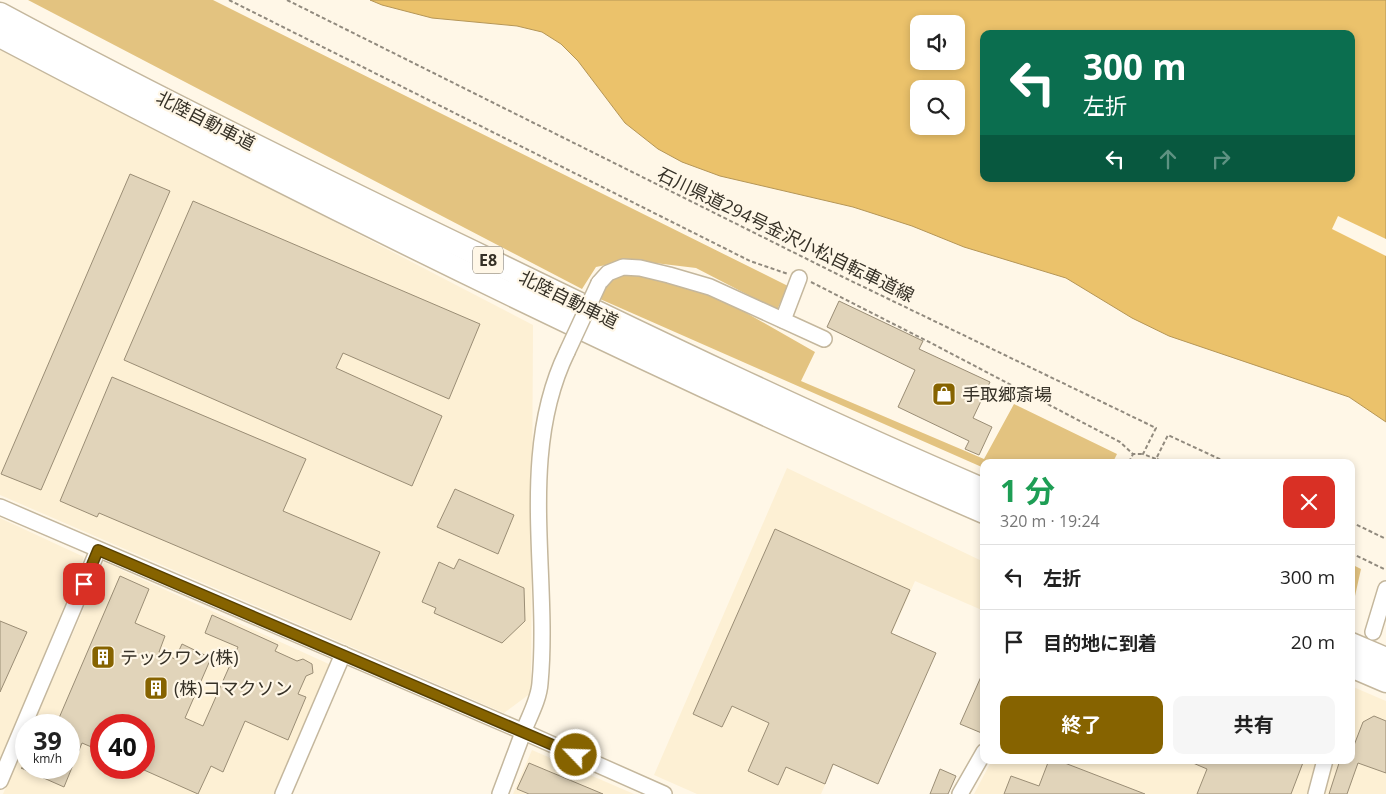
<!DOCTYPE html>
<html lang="ja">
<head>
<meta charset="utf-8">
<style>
	body { margin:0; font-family:"Open Sans","Noto Sans JP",sans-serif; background:#f6f6f6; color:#222; height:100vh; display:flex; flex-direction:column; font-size:19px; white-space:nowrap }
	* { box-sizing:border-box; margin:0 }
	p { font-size:16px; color:#767676 }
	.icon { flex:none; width:28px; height:28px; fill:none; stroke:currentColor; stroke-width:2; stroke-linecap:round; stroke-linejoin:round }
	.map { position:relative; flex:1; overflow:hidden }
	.details { position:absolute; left:980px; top:459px; width:375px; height:305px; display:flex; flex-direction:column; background:#fff; border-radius:10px; box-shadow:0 2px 8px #0003 }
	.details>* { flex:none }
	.hud { position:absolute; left:980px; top:30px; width:375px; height:152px; border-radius:10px; box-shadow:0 2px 8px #0003; background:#0b6e4f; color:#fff; overflow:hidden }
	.buttons { position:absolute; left:910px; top:15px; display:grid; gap:10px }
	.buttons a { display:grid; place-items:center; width:55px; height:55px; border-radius:10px; background:#fff; box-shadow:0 2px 8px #0003; font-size:25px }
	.speed { position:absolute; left:15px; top:714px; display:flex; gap:10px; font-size:25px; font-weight:700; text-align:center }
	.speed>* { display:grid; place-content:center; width:65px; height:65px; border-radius:50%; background:#fff; box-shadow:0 2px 8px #0003; line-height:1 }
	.speed small { font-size:12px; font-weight:400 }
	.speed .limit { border:8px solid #d22; background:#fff; color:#111 }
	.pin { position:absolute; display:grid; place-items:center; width:42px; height:42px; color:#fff; margin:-21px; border-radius:10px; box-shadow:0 2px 8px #0006 }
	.me { position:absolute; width:55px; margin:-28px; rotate:294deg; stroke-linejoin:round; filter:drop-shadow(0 0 4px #0008) }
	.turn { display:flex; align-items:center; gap:18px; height:105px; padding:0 20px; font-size:22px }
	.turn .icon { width:65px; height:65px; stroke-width:2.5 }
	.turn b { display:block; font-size:35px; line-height:42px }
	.lanes { display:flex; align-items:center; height:48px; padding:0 20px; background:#0003; justify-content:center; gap:25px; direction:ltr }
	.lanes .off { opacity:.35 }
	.round { display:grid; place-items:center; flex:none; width:52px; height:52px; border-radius:10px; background:#f6f6f6 }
	.head { display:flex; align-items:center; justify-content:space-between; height:85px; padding:0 20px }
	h1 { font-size:30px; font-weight:700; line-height:38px; color:#1e9e55 }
	.primary-button { display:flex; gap:10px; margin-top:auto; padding:10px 20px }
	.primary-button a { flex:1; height:58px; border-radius:10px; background:#866300; color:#fff; font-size:20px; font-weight:700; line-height:58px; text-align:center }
	.primary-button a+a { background:#f6f6f6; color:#222 }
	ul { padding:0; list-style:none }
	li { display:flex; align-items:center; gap:15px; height:65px; padding:0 20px; border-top:1px solid #e0e0e0 }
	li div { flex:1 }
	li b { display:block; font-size:19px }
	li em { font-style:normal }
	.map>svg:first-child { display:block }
	.built { fill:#fdf0d4; fill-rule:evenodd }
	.green { fill:#e3c380 }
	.water { fill:#ebc26b; stroke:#b59657; fill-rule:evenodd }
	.pier { fill:#fff7e7 }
	.building { fill:#e1d4ba; stroke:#9a8d75 }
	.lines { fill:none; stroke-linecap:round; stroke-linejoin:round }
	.minor-casing { stroke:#c4b79d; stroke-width:18 }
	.highway-casing { stroke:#c4b79d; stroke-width:25 }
	.path { stroke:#918a7e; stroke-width:2; stroke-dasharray:4 2.5; stroke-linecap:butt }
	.minor { stroke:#fff; stroke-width:15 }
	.highway { stroke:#fff; stroke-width:22 }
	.minor-bridge-casing { stroke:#c4b79d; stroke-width:18; stroke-linecap:butt }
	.minor-bridge { stroke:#fff; stroke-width:15 }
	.route-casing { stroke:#574000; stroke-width:12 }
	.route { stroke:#866300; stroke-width:9 }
	.labels { text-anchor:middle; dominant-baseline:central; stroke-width:4.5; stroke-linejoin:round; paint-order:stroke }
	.shield { fill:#fff7e7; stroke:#726c61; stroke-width:1 }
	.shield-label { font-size:16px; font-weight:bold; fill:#363127 }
	.street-label { font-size:18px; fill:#363127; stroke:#fff7e7 }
	.poi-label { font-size:18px; fill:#363127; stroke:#fff7e7; text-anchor:start }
</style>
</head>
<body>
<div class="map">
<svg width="1386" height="794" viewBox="0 0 1386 794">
	<rect width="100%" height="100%" fill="#fff7e7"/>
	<g class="built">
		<path d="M0,48L533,325L531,693L504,713L0,495Z"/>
		<path d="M787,468L984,562V611L915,581L821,794H697L654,775Z"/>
		<path d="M0,518L84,557L0,763Z"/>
		<path d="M104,562L331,665L278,794H3L26,740V768H69V725H33ZM101,725H144V768H101Z"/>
		<path d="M1351,686L1386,701V794H1319L1327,760H1351Z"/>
		<path d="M532,750L634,794H513Z"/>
		<path d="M992,760H1316L1308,794H974Z"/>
	</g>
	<g class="green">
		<path d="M28,0H213L788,286L777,310L696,268L630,260L596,267L582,289Z"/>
		<path d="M634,273L708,291L815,352L801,381L984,459L1014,404L1117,454L1113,462H984V468L600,299C608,278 611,275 634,273Z"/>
		<path d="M1351,564L1361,569L1351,614Z"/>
	</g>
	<path class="water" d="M370,0H1386V422L1349,397L1169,336L1132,318L1066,278L964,247L912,226L853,207L720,176L682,162L658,149L625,123L578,61L561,44L542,32L517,26L432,18L382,5ZM919,24H956V61H919ZM984,34H1351V179H984ZM919,89H956V126H919Z"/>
	<path class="pier" d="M1338,216L1386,239V256L1332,229Z"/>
	<g class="building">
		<path d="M130,174L170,191L41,490L1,474Z"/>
		<path d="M193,201L480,324L449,399L343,353L336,368L442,416L412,486L124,360Z"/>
		<path d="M839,301L923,341L919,349L990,382L973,418L992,427L979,455L965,449L969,441L898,407L915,370L827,327Z"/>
		<path d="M112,377L306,459L283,511L380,552L351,620L99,513L97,517L60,501Z"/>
		<path d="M455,489L514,515L498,554L437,527Z"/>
		<path d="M775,529L910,590L891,633L936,653L878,784L833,764L825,784L786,767L778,785L748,771L769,723L732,706L722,727L693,714Z"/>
		<path d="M459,559L524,588L525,621L502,643L434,613L436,608L422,602L439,562L454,569Z"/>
		<path d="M120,576L149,589L135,623L165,636L159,652L175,659L182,644L211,658L185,718L203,726L238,647L205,633L212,615L278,645L275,651L297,661L303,659L312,664L313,673L306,676L298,694L306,697L288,740L245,721L223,772L211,766L198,794L144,770V725H101V751L82,743L64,787L21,768H69V725H56Z"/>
		<path d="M0,621L27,632L0,692Z"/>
		<path d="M984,670V734L960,724Z"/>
		<path d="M1374,716L1386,721V773L1358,763L1347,794H1329L1340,760H1351V753L1363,722Z"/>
		<path d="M1049,760H1057L1145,794H1004L1011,776L1039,786Z"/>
		<path d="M1186,760H1304L1291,794H1197L1207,769Z"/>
		<path d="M529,763L603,794H529L517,789Z"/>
		<path d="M940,769L956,776L948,794H930Z"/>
	</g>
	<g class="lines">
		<g class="minor-casing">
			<g id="minor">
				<path d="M599,283L608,273L623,267L640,268L669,275L710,287L824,339"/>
				<path d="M783,320L799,278"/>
				<path d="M0,507L524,732L664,794"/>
				<path d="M1373,632L1386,589"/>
				<path d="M0,781L98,550"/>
				<path d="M283,794L343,654"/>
				<path d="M500,794C508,773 516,751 524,730C530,715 539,699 540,683C550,574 517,455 567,352"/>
				<path d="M960,794L984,752"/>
				<path d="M1316,794L1325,760"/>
			</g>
		</g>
		<g class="highway-casing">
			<g id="highway">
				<path d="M0,14C158,99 319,178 481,256C647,337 814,417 984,490"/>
				<path d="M0,36C323,206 650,367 984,512"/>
				<path d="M1351,644L1386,659"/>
				<path d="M1351,666L1386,681"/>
			</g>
		</g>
		<g class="path">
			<path d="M229,0L750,261L788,274"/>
			<path d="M287,0L843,277L1156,428L1143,454L1156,459L1168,435L1226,462"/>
			<path d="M811,282L931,343L1120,442L1133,454H1143"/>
			<path d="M1157,459L1164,462"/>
			<path d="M1129,462L1133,454"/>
			<path d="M1351,522L1386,539"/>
			<path d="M1351,553L1386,570"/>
		</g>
		<use href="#minor" class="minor"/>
		<use href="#highway" class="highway"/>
		<g class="minor-bridge-casing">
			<path id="minor-bridge" d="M567,352L599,283"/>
		</g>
		<use href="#minor-bridge" class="minor-bridge"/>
	</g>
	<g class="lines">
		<g class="route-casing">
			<path id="route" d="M84,584L98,550L576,755"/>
		</g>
		<use href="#route" class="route"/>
	</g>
	<defs>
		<g id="shop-square" transform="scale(1.25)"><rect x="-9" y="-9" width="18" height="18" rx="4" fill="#866300" stroke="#fff7e7"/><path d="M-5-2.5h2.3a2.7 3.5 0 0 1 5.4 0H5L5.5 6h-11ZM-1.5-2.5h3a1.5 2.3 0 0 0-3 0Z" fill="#fff"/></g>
		<g id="building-square" transform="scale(1.25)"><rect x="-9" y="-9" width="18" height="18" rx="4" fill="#866300" stroke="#fff7e7"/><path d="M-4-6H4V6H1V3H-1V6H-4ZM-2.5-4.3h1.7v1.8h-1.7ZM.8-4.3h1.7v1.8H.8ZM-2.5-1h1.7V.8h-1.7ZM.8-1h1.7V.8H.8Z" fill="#fff"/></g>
	</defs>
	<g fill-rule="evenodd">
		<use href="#shop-square" x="944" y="394"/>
		<use href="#building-square" x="103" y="657"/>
		<use href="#building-square" x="156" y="688"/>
	</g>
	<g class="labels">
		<rect class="shield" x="473" y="246.5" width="30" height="27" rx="4"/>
		<g class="shield-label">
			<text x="488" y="260">E8</text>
		</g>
		<g class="street-label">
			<text transform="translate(206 120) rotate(27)">北陸自動車道</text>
			<text transform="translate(786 234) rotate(26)">石川県道294号金沢小松自転車道線</text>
			<text transform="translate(569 299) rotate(26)">北陸自動車道</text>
		</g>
		<g class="poi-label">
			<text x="962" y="394">手取郷斎場</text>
			<text x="120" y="657">テックワン(株)</text>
			<text x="174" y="688">(株)コマクソン</text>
		</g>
	</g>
</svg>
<div class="buttons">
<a><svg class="icon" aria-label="sound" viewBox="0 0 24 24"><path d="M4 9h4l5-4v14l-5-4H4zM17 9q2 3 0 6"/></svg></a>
<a><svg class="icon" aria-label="search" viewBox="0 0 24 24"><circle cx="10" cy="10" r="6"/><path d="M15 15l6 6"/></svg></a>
</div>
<div class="speed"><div>39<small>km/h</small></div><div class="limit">40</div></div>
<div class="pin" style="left:84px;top:584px;background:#d93025"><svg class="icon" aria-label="arrive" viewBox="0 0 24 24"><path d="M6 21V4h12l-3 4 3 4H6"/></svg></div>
<svg class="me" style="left:576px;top:755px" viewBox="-20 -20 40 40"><circle r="17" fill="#866300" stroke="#fff" stroke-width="3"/><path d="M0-11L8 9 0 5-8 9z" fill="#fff"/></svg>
<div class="hud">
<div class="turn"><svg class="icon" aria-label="left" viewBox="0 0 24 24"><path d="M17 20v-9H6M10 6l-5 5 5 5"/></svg><div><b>300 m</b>左折</div></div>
<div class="lanes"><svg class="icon" aria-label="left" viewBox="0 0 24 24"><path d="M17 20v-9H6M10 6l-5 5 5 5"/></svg><svg class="icon off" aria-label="ahead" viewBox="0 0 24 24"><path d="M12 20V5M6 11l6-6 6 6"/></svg><svg class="icon off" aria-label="right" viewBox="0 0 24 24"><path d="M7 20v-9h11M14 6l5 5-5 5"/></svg></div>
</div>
<section class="details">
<div class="head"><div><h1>1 分</h1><p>320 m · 19:24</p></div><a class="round" style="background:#d93025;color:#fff"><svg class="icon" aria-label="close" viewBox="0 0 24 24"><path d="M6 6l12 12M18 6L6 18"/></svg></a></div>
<ul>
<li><svg class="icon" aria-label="left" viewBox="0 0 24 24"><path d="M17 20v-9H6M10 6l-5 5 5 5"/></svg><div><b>左折</b></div><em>300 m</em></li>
<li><svg class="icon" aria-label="arrive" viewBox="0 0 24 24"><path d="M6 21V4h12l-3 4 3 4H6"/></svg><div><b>目的地に到着</b></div><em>20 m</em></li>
</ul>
<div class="primary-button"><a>終了</a><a>共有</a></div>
</section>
</div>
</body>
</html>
